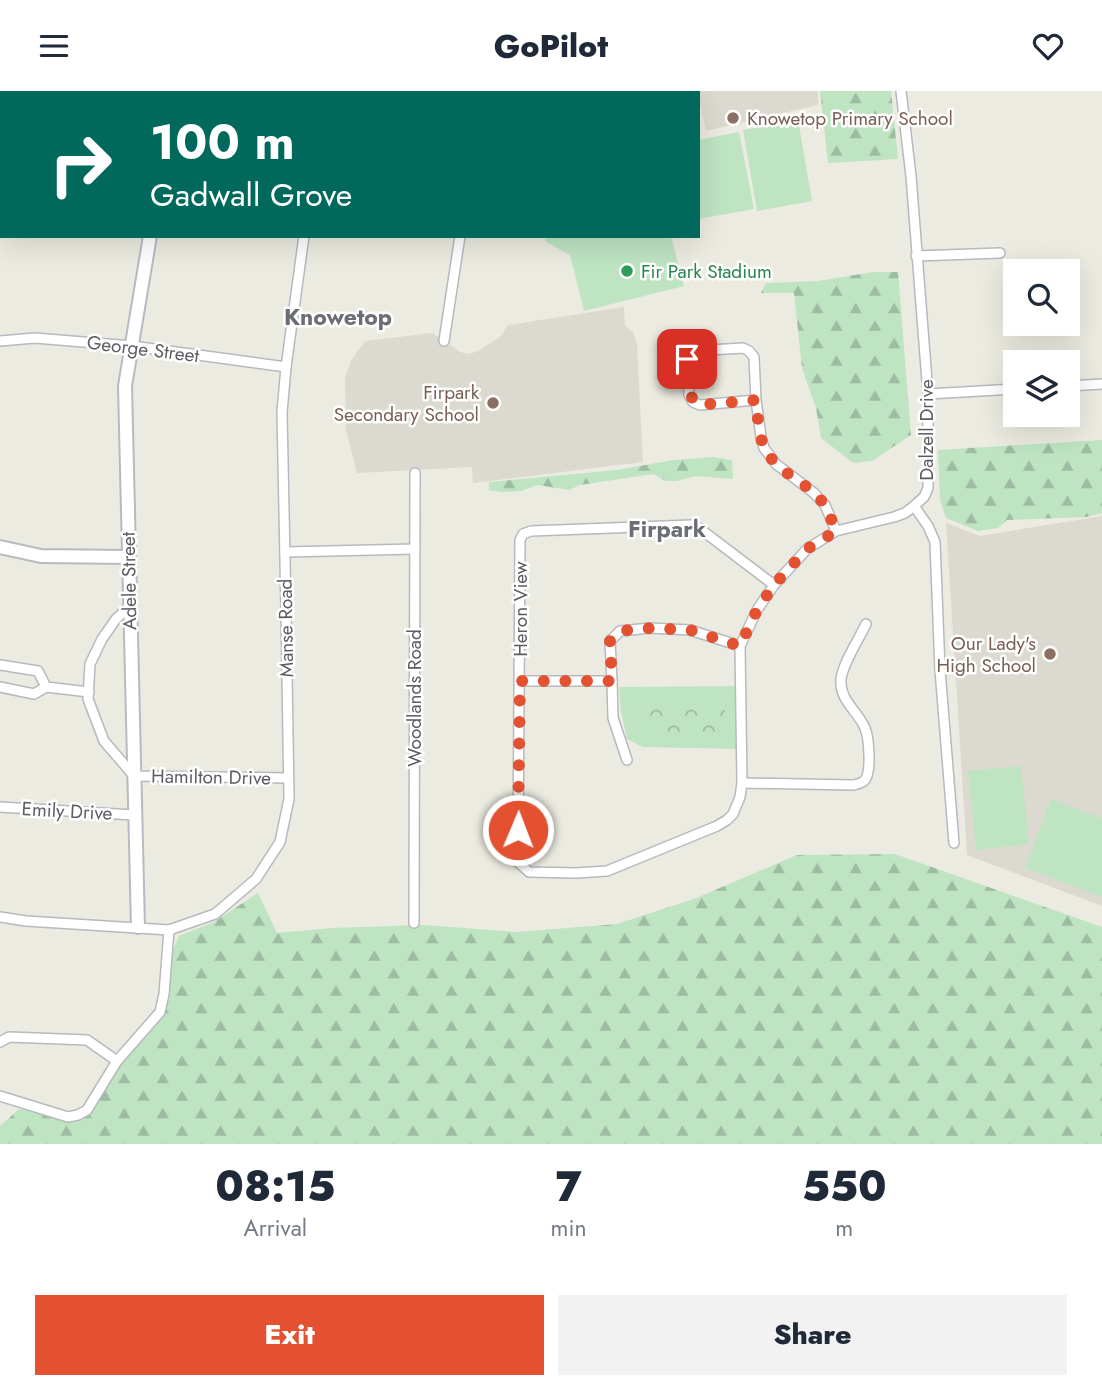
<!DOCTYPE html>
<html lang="en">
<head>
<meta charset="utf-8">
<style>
	body { margin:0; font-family:Jost,sans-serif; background:#f2f2f3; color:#1f2937; height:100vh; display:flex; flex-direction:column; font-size:26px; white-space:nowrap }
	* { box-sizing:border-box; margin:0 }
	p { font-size:23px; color:#747a83 }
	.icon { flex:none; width:38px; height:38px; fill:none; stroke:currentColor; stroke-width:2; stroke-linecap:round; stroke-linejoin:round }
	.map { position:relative; height:1053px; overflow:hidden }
	.drawer { display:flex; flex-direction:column; background:#fff; flex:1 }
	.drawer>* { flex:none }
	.banner { position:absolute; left:0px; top:0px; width:700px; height:147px; box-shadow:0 7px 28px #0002; background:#00695c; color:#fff; overflow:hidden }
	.buttons { position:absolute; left:1003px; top:168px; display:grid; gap:14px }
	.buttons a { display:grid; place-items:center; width:77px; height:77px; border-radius:0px; background:#fff; box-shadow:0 7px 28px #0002; font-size:35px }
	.pin { position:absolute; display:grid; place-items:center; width:60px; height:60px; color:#fff; margin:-30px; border-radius:14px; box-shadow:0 4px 10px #0006 }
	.me { position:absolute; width:77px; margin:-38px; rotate:1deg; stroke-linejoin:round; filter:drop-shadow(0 0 5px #0008) }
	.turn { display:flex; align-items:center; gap:24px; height:147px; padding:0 35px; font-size:32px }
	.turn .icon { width:91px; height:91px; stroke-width:2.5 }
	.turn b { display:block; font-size:49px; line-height:60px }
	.eta { display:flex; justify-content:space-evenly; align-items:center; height:119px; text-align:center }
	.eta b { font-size:42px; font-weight:800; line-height:49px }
	.button { display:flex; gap:14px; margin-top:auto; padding:14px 35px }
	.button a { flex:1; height:80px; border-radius:0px; background:#e35131; color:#fff; font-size:28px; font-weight:800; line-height:80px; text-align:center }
	.button a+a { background:#f2f2f3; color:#1f2937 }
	header { display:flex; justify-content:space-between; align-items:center; height:91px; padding:0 35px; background:#fff; font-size:32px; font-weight:800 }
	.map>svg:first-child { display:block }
	.education { fill:#dcdad0 }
	.green { fill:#bee4c2 }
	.forest { fill:url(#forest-firs) }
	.park { fill:url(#park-crowns) }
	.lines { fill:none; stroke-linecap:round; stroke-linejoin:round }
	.street-casing { stroke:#b7b9be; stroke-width:12 }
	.secondary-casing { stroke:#b7bac0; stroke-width:16 }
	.street { stroke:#fff; stroke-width:9 }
	.secondary { stroke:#fff; stroke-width:12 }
	.route { stroke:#e35131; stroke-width:12; stroke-dasharray:0 21.6 }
	.education-dot { fill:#8d6e63; stroke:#fff; stroke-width:2.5 }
	.leisure-dot { fill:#2e9e5b; stroke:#fff; stroke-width:2.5 }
	.labels { text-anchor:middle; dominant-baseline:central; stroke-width:5; stroke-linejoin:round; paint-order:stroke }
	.education-label { font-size:19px; fill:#785e54; stroke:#fff; text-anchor:end }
	.leisure-label { font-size:19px; fill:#27864d; stroke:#fff; text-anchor:start }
	.street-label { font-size:19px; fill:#5a5d62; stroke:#fff }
	.quarter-label { font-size:23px; font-weight:bold; fill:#6b6e74; stroke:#fff }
</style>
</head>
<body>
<header><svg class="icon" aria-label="menu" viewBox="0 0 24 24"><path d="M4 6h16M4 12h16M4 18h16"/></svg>GoPilot<svg class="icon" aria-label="heart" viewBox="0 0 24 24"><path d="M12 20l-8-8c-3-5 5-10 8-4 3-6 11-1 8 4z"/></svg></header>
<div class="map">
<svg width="1102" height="1053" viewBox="0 0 1102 1053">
	<defs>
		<pattern id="forest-firs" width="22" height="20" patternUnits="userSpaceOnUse" patternTransform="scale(1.75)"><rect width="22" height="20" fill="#bee4c2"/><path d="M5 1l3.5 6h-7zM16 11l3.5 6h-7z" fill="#9dbca1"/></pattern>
		<pattern id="park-crowns" width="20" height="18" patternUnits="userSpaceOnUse" patternTransform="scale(1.75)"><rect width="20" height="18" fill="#bee4c2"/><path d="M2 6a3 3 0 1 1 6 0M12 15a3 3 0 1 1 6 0" fill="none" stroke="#9dbca1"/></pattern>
	</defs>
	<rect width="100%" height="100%" fill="#ecebe1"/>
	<g class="education">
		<path d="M697,0H818V14L706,40Z"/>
		<path d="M624,216L625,235L633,241L637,254L643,371L473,392L472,376L357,382L346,338L345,286L352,268L365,250L432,242L460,261L469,263L478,260L501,245L508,234Z"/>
		<path d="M1102,425V815L967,764L946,432L980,445Z"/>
	</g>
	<g class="green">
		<path d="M489,0H663V2H488Z"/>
		<path d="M798,29L812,110L757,120L743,39Z"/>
		<path d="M739,41L754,118L699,128L698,49Z"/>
		<path d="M544,145H671L684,195L584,220L570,164L546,151Z"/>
		<path d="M739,595V658L643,656L627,648L621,620L619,596Z"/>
		<path d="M1021,675L1029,753L976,759L968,680Z"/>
		<path d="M1051,708L1102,727V806L1025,777Z"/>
	</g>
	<g class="forest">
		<path d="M820,0H891L898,68L828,72Z"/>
		<path d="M873,181H898L911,344L872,370L853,372L821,347L816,317L802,277L794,202H761L766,192L818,190Z"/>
		<path d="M1102,349V422L1086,426L1007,429L998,437L978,440L946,427L940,409L938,359Z"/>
		<path d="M713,366L732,369L733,388L695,385L677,390H666L653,383L580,394L569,399L538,394L521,400L502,401L489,399V391L617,379L674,369Z"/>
		<path d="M895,763L1102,836V1053H0V1035L19,1018L83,1029L108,996L136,944L160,928L166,918L160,889L179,845L214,831L258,802L277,842L331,837L424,834L517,841L617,833L694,808L797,764Z"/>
	</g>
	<path class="park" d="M635,611L725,616V640L724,643L649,640L638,624Z"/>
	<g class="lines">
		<g class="street-casing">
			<g id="street">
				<path d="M901,0L911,85L928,303V397L924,406L914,415L928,435L935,451L940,579L954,752"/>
				<path d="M325,2V0"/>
				<path d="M482,2V0"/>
				<path d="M0,97H2"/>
				<path d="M916,165L1000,162"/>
				<path d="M0,250L35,247L132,255L286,276"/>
				<path d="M444,250L460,145"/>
				<path d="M1068,295L1102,293"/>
				<path d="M928,303L1015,298"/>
				<path d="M756,309L700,314L693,311L689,304L687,269L689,263L693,260L743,257L749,260L754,266L756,309L761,346L764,357L776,373L814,402L825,414L836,440"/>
				<path d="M285,461L415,458"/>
				<path d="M774,494L699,437L691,434L531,440L523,443L520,449L518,764L519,772L529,781L576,782L607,780L717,735L727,729L733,723L740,706L742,692L740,555L757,519L774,494L807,458L836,440L894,426L905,422L914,415"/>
				<path d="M129,516L116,528L102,548L90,573L88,608L104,650L134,685L288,687"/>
				<path d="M0,574L38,580L46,596L89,601"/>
				<path d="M520,590H612L610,550L620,540L650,537L690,539L740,555"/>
				<path d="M612,590L613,627L627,669"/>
				<path d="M0,596L34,603L46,596"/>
				<path d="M742,692L853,694C858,693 860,693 864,690C872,683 869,647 865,637C857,619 839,609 841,588C843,572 859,548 866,533"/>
				<path d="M0,716L134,724"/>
				<path d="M0,826L26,830L169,839L215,823L256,788L280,751L289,708L286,518L282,321L286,276L304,145"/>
				<path d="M414,832L415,382"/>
				<path d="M0,951L9,946L87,949L117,970"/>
				<path d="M0,1005L68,1026L78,1024L87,1019L117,970L160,921L164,903L169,839"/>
			</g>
		</g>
		<g class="secondary-casing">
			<g id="secondary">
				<path d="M171,2L172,0"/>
				<path d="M0,456L41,465L128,466"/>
				<path d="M138,836L125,295L150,145"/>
			</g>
		</g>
		<use href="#street" class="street"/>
		<use href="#secondary" class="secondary"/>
	</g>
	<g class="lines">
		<path class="route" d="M518,739L520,590H612L610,550L620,540L650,537L690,539L740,555L757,519L774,494L807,458L836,440C830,426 826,412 814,402C798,387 776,379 765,358C758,344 758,325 756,309L700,314C685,307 688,284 687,268"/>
	</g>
	<g class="education-dot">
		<circle cx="733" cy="27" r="7"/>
		<circle cx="493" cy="312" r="7"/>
		<circle cx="1050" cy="563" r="7"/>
	</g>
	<circle class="leisure-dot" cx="627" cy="180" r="7"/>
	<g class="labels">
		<g class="education-label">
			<text x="747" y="27" text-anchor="start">Knowetop Primary School</text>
			<text x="479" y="301">Firpark<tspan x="479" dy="22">Secondary School</tspan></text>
			<text x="1036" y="552">Our Lady's<tspan x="1036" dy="22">High School</tspan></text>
		</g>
		<g class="leisure-label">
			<text x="641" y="180">Fir Park Stadium</text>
		</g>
		<g class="street-label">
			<text transform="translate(143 258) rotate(7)">George Street</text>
			<text transform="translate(926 339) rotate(-90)">Dalzell Drive</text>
			<text transform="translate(129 490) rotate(-91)">Adele Street</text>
			<text transform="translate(520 518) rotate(-90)">Heron View</text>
			<text transform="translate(286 537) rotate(-91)">Manse Road</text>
			<text transform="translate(414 607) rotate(-90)">Woodlands Road</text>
			<text transform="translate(211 686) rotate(1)">Hamilton Drive</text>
			<text transform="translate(67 720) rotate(3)">Emily Drive</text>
		</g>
		<g class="quarter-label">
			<text x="338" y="226">Knowetop</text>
			<text x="667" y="438">Firpark</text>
		</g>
	</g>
</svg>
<div class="buttons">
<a><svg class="icon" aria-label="search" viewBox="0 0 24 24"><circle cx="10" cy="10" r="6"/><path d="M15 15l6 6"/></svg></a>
<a><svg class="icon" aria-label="layers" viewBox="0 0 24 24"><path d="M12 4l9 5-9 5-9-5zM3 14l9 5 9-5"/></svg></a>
</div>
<div class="pin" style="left:687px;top:268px;background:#d93025"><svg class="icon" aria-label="arrive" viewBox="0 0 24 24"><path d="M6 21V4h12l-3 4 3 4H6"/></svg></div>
<svg class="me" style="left:518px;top:739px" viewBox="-20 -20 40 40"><circle r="17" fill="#e35131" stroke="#fff" stroke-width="3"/><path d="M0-11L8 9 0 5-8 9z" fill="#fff"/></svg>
<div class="banner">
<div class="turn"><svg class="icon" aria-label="right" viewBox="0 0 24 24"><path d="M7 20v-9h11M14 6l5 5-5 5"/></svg><div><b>100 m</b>Gadwall Grove</div></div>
</div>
</div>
<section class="drawer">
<div class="eta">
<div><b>08:15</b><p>Arrival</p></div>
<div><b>7</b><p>min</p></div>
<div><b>550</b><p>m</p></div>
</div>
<div class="button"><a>Exit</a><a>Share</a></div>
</section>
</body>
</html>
